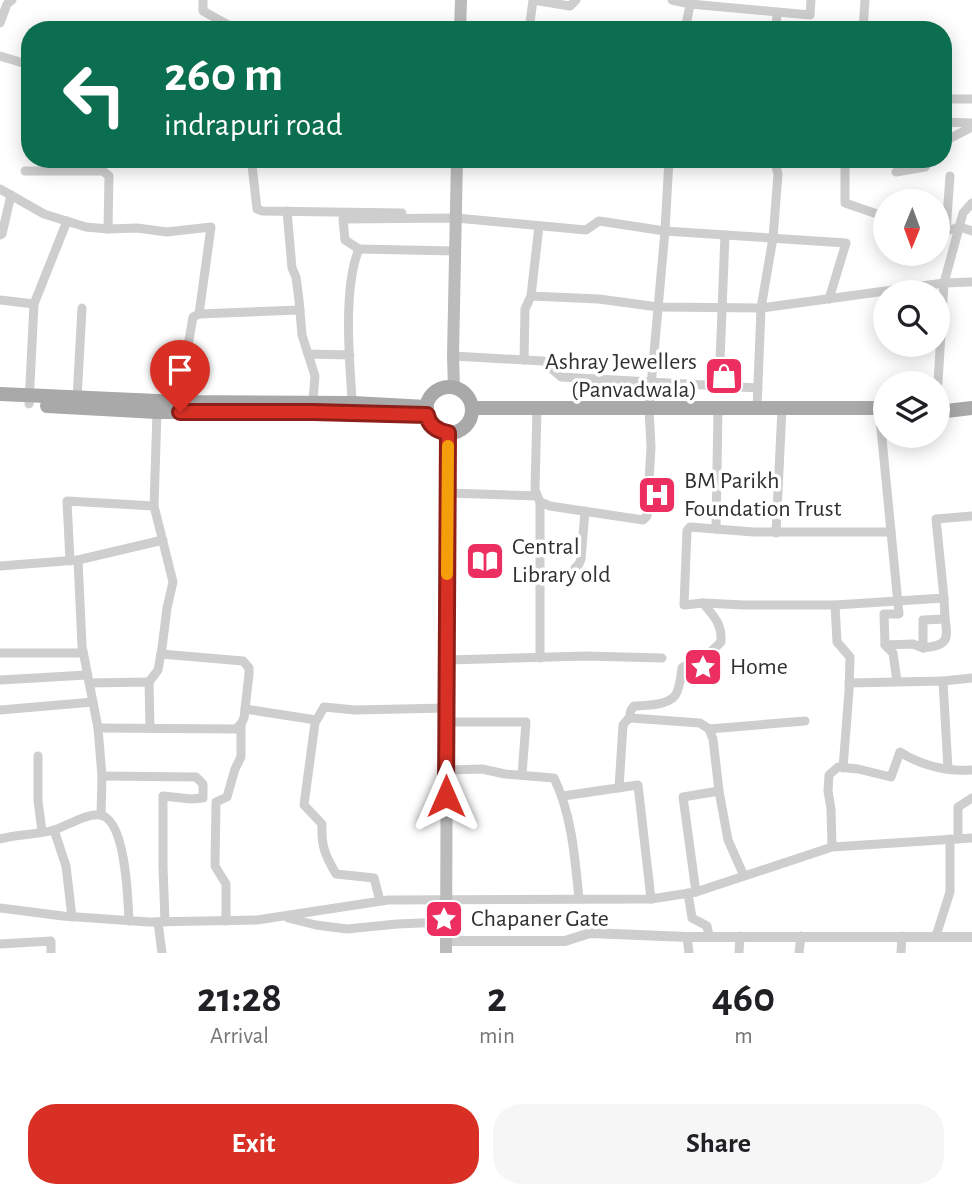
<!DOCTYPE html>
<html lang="en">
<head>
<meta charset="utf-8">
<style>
	body { margin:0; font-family:"Alegreya Sans",sans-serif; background:#f6f6f6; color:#202124; height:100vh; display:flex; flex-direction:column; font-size:26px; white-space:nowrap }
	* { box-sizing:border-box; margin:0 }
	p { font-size:23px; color:#757577 }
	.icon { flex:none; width:38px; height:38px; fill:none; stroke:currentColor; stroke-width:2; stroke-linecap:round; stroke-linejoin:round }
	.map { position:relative; height:953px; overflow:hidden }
	.side { display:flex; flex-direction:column; background:#fff; flex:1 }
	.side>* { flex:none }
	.hud { position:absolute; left:21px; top:21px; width:931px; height:147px; border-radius:28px; box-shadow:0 4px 18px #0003; background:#0b6e4f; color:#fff; overflow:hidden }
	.needle { width:46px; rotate:181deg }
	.buttons { position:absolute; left:873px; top:189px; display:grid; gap:14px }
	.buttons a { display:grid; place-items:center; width:77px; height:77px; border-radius:50%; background:#fff; box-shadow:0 4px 18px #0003; font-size:35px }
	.pin { position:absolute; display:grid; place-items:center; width:60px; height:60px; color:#fff; margin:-72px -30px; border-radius:50% 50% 50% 0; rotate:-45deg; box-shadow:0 0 7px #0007 }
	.pin .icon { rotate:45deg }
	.me { position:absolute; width:77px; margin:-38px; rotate:0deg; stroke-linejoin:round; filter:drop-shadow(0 0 5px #0008) }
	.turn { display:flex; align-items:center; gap:24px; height:147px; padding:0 28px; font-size:32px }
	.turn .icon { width:91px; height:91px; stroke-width:2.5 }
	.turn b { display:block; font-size:49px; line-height:60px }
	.eta { display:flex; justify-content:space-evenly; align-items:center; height:119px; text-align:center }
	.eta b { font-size:42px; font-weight:600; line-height:49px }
	.action { display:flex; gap:14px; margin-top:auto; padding:14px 28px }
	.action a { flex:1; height:80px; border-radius:28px; background:#d93025; color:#fff; font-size:28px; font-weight:600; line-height:80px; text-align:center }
	.action a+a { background:#f6f6f6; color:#202124 }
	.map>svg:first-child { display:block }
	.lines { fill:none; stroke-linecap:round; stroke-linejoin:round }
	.minor { stroke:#cecece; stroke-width:9 }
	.tertiary { stroke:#cecece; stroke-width:10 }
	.secondary { stroke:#bbb; stroke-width:12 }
	.primary { stroke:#a9a9a9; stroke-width:14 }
	.route-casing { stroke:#8d1f18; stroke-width:18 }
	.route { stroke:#d93025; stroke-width:12 }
	.slow { stroke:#f59e0b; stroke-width:12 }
	.labels { text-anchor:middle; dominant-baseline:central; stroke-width:7; stroke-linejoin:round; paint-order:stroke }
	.poi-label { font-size:24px; fill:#313131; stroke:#fff; text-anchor:start }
</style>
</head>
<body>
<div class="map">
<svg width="972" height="953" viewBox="0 0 972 953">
	<rect width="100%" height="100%" fill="#fff"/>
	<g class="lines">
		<g class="minor">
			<path d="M203,0V11L230,26L278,30"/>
			<path d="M672,0L690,4L810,15L811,0"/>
			<path d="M0,23L7,4L12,0"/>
			<path d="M529,30L533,0L570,6L576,0"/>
			<path d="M685,30L691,0"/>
			<path d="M776,30L777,12"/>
			<path d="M863,30L865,0"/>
			<path d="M0,56L30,65"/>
			<path d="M943,99H972"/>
			<path d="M943,122L972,123"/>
			<path d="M943,142L972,127"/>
			<path d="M142,159L145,162H247L252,165L257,209L262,211L402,213"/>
			<path d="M846,159L845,163V203L886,217"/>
			<path d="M25,171H103L109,176L108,229"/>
			<path d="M896,172L925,167L931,159"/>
			<path d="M0,189L44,214L86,227L108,229L137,228L167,232L211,227L199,314L300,310"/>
			<path d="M287,211L292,268L296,277L299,300L302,335L315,376L312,412"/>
			<path d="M938,231H946L960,227L972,231"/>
			<path d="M946,231L950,176"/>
			<path d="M0,235L2,234L11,195"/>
			<path d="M359,249L345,240L343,219L456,218L586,230L599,221L665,231L846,243L829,299"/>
			<path d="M531,296L599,299L658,307L761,308L944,283L972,282"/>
			<path d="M0,300L34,304L67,221"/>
			<path d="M308,354L350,355"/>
			<path d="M453,356L543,361L561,377L758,388"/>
			<path d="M524,360L525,309L531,296L539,226"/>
			<path d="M938,383L944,283L963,213L972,203"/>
			<path d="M719,386L725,235"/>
			<path d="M77,399L82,308"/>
			<path d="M180,402L181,374L185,363L193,317L199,314"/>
			<path d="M29,404L34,304"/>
			<path d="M537,408L535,490L540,502L550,506L643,520L647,516L651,447L649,408L665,231L669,159"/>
			<path d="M757,408L761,308L773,238L778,174L774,159"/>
			<path d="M879,408L899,614H884L885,645"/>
			<path d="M353,413C350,367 342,290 359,249L455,251"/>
			<path d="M448,493L536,496"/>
			<path d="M716,529L718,408"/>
			<path d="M776,533L782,408"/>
			<path d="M78,560L163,540"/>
			<path d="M70,561L67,501L154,506"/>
			<path d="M0,566L78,560L82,646L98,728L102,776L101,815"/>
			<path d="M575,568L579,564L581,559L585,511"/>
			<path d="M835,605H744L703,603L684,605L687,531L690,527L754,532H891"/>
			<path d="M923,648C946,645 949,642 945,619"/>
			<path d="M0,653H83"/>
			<path d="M540,658V502"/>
			<path d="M447,660L585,656L662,658"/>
			<path d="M0,680L87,675"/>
			<path d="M897,681L893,653L885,645L913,644L923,648V620L945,619L944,598"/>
			<path d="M149,682L158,670L162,648L167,608L173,582L154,506L157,412"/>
			<path d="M89,683L149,682L150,728"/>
			<path d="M849,683L943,681"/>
			<path d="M245,709L316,720"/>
			<path d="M0,710L93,702"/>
			<path d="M629,719L631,710L634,706C647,705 672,706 677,692C680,685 681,676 682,668C687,663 695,665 701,661L721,642C722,623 714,617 703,603"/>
			<path d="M447,722H526L522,775"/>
			<path d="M98,728L236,729L241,724L244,718L249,674V668L243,661L161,654"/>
			<path d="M709,729L805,721"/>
			<path d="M38,756V801L42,831"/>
			<path d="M843,768L849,691L850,657L837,642L835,605L944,598L936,519L972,516"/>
			<path d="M948,769L943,681L972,678"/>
			<path d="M447,770L482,769L505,774L554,778C572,815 575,859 579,899"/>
			<path d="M102,776L196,777L203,784V798L191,799L163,796V866L165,922"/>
			<path d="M619,788L623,725L627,720L631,718L700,723L709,729L713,739L719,791"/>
			<path d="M563,796L638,785L651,899"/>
			<path d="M54,830L66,866L72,917"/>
			<path d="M0,839C17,834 37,835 54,830C67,826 86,813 100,815C126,819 128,901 129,921"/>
			<path d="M958,839V807L972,798"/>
			<path d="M832,847L831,809L828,791L829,775L838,767L858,769L891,777L900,752C920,765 947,772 972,770"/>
			<path d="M696,892L683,797L719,791L728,840L744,876"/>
			<path d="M688,893L692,918L707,926L709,936"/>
			<path d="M380,901L374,878L336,874C325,855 321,846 322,824L304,805L315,723L324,707L355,710L447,708"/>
			<path d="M0,908L63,916L149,922L257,920L388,900L651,899L696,892L832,847L972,838"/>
			<path d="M288,918L316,925L347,929L397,924L446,922"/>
			<path d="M226,921V884L215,866L216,802L227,797L235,769L241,757V724"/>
			<path d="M158,922L162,953"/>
			<path d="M936,936L950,892V839"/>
			<path d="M687,937L689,953"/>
			<path d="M0,944L51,941V953"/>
			<path d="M739,953L740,936"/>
			<path d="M799,953L801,936"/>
			<path d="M901,953L902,936"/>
		</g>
		<path class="tertiary" d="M447,941H565L590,933L687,937H972"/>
		<g class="secondary">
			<path d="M460,30L461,0"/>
			<path d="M454,387L453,356L457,159"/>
			<path d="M446,953L448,433"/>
		</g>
		<g class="primary">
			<circle cx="449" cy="410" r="23"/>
			<path d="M0,394L180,402L353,403L427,407"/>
			<path d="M47,406L157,412H240"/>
			<path d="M472,408H886"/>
			<path d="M938,412L972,408"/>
		</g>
	</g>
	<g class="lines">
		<g class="route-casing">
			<path id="route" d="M180,412H313L427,415C429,426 438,431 448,433L446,796"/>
		</g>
		<use href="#route" class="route"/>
		<path class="slow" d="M447,574L448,446"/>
	</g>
	<defs>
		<g id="shop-square" transform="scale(2.0125)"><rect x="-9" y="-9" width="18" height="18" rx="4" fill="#ec2e61" stroke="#fff"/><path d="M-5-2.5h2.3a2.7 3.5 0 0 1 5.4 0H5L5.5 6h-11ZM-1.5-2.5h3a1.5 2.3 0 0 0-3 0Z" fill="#fff"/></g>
		<g id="hospital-square" transform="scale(2.0125)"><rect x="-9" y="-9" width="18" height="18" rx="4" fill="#ec2e61" stroke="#fff"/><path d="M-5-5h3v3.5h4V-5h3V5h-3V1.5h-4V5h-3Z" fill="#fff"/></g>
		<g id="library-square" transform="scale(2.0125)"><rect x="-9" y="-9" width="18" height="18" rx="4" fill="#ec2e61" stroke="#fff"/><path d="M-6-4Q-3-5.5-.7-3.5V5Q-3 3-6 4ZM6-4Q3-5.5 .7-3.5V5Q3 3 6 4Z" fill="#fff"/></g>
		<g id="sight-square" transform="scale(2.0125)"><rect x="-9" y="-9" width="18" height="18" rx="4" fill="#ec2e61" stroke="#fff"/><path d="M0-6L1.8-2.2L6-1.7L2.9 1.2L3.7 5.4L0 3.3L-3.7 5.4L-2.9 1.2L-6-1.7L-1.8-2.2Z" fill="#fff"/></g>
	</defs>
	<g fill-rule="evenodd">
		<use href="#shop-square" x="724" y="376"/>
		<use href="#hospital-square" x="657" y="495"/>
		<use href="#library-square" x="485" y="561"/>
		<use href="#sight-square" x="703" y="667"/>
		<use href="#sight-square" x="444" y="919"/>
	</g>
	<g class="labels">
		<g class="poi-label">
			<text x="697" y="362" text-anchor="end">Ashray Jewellers<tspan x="697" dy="28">(Panvadwala)</tspan></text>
			<text x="684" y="481">BM Parikh<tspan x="684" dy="28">Foundation Trust</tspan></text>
			<text x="512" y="547">Central<tspan x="512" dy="28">Library old</tspan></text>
			<text x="730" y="667">Home</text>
			<text x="471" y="919">Chapaner Gate</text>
		</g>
	</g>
</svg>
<div class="buttons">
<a><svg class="needle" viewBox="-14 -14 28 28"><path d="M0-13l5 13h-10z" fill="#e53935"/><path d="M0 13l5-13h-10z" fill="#757577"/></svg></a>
<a><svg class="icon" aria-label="search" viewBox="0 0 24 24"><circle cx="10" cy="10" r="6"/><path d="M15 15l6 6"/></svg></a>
<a><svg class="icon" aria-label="layers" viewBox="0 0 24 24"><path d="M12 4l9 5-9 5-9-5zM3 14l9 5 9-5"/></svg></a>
</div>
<div class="pin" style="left:180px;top:412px;background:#d93025"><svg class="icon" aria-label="arrive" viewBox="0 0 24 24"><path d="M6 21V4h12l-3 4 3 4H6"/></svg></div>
<svg class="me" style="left:446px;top:796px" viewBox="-20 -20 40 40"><path d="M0-17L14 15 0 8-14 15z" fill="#d93025" stroke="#fff" stroke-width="4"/></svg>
<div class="hud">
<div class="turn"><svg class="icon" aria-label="left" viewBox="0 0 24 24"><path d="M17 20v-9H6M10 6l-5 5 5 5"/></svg><div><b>260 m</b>indrapuri road</div></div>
</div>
</div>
<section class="side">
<div class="eta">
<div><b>21:28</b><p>Arrival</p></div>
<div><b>2</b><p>min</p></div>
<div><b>460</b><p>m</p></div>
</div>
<div class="action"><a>Exit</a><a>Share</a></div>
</section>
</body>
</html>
